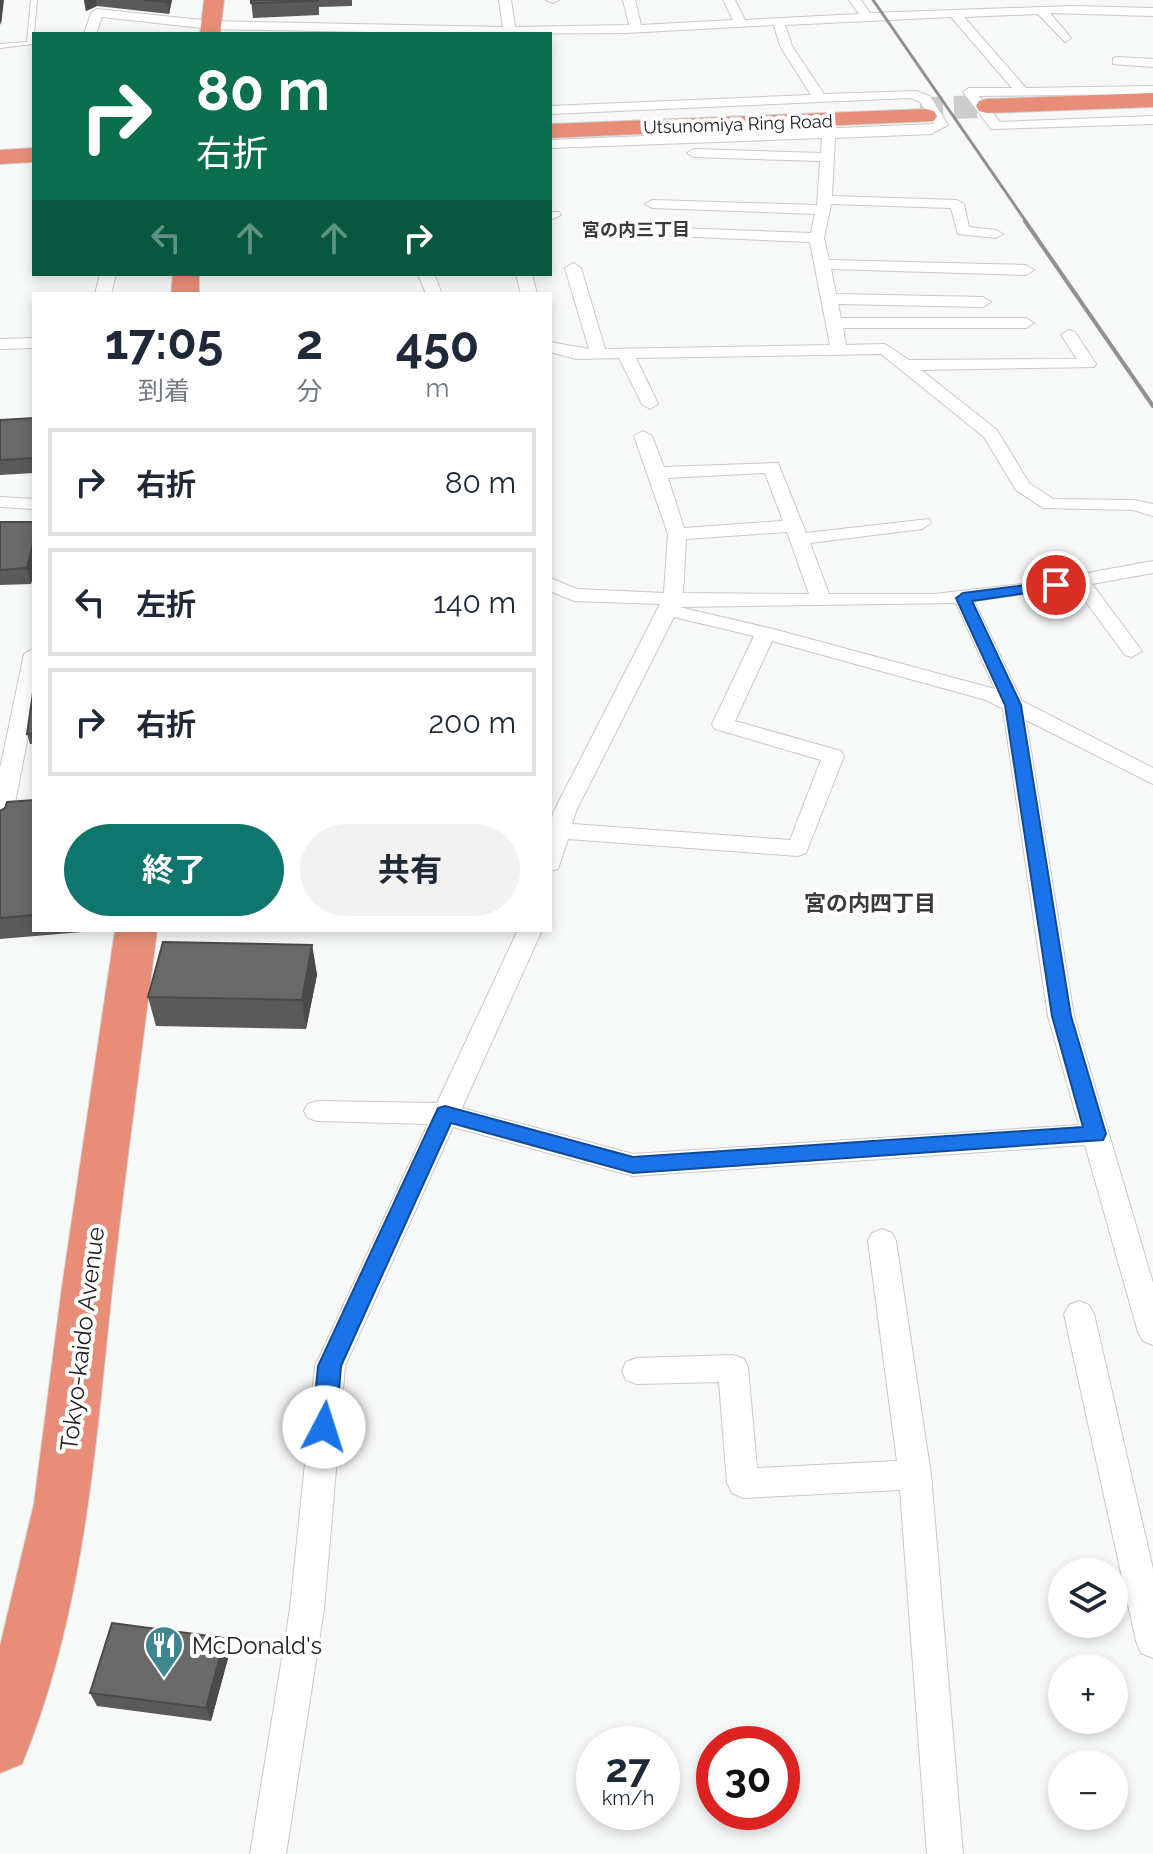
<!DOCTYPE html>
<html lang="ja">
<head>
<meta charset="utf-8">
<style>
	body { margin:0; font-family:Raleway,"Noto Sans JP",sans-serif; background:#f2f2f3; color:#1f2937; height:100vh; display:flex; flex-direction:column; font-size:30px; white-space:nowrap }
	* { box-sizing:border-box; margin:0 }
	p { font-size:26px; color:#747a83 }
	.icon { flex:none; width:44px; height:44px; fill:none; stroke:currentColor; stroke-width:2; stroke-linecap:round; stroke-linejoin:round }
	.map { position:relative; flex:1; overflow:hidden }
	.drawer { position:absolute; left:32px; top:292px; width:520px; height:640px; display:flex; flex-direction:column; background:#fff; border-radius:0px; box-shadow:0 4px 12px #0003 }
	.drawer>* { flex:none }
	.guide { position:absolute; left:32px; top:32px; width:520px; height:244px; border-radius:0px; box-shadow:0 4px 12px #0003; background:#0b6e4f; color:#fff; overflow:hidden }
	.controls { position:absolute; left:1048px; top:1558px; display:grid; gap:16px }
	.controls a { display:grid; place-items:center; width:80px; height:80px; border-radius:50%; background:#fff; box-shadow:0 4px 12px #0003; font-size:40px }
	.speed { position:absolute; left:576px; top:1726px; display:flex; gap:16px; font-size:40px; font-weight:700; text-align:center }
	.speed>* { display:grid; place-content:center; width:104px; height:104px; border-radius:50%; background:#fff; box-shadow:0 4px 12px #0003; line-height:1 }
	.speed small { font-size:20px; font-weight:400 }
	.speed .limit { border:12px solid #d22; background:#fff; color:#111 }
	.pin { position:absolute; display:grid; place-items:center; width:68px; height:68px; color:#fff; margin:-34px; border:4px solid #fff; border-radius:50%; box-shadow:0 2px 8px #0007 }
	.me { position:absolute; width:88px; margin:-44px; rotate:5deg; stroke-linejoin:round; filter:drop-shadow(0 0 6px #0008) }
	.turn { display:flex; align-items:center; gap:28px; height:168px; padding:0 32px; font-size:36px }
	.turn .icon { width:104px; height:104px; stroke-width:2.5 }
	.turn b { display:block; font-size:56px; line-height:68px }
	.lanes { display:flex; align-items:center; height:76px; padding:0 32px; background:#0003; justify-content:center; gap:40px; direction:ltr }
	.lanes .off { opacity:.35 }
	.eta { display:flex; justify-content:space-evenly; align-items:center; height:136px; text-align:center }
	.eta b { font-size:48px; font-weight:700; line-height:56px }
	.primary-button { display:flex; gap:16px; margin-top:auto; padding:16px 32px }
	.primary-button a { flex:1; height:92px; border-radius:48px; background:#0f766e; color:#fff; font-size:32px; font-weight:700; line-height:92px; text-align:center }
	.primary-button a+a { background:#f2f2f3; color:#1f2937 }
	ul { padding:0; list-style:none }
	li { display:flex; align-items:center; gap:24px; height:108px; margin:0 16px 12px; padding:0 16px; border:4px solid #e0e1e3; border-radius:0px }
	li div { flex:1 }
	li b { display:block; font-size:30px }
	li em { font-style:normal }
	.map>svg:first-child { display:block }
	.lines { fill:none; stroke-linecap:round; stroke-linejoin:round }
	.trunk-tunnel { stroke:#cccdcd; stroke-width:23; stroke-dasharray:23 11; stroke-linecap:butt }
	.service-casing { stroke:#c9c9ca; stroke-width:2 }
	.minor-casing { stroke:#c9c9ca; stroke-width:2 }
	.trunk-casing { stroke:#d3d3d3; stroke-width:2 }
	.service { fill:#fff; fill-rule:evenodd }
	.minor { fill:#fff; fill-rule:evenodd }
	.trunk { fill:#e88e78; fill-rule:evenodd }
	.rail-far1 { stroke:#909191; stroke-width:3 }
	.rail { stroke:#909191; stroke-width:4 }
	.wall { fill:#5b5a5a }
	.shaded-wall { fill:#4a4a4a }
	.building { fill:#6a6969; stroke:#4a4a4a; stroke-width:2 }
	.route { fill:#1a73e8; stroke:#114b97; stroke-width:2 }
	.labels { text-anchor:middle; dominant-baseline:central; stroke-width:8; stroke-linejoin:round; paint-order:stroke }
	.far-street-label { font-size:18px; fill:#212122; stroke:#fff }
	.far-neighbourhood-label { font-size:18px; font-weight:bold; fill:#3b3b3c; stroke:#fff }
	.neighbourhood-label { font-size:22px; font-weight:bold; fill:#3b3b3c; stroke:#fff }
	.near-street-label { font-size:24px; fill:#212122; stroke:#fff }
	.near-poi-label { font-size:24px; fill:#212122; stroke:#fff; text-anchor:start }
</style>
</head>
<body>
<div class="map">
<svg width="1153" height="1854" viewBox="0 0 1153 1854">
	<rect width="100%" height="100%" fill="#f7f8f8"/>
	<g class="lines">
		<path class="trunk-tunnel" d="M920,109L987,106"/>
		<g class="service-casing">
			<path id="service" d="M31,0H37L33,44L0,48V44L27,42Z"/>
		</g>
		<g class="minor-casing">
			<g id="minor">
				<path d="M499,0H511L515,27L629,25L623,0H635L641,25L733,20L723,0H735L745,20L859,14L849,0H861L870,13L1071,6L1153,8V16L1050,13L1071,38L1065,42L1038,14L964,17L1026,88L1153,86V94L979,96L1000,122L1153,116V124L991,129L963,92L969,88H1012L951,17L785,25L792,46L824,94L916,91L930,96L948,125L931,134L835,138L832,196L957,200L964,204L969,227L996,230L1003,234L996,238L958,234L951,208L831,204L824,238L829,260L1026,265L1034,270L1026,275L831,269L836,294L983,297L991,302L983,307L838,304L841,318H1026L1034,323L1026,328H843L846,345L885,344L909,360L1077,359L1061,335L1069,330L1075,332L1096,364L1094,367L921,370L997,430L1029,483L1053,499L1133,500L1153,504V516L1133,510L1043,508L1016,490L984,437L881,354L636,358L658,404L650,409L642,404L619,358L576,359L550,352V342L589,349L565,268L573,263L581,268L605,349L830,345L810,242L651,235L644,231L651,227L811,233L815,214L652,208L645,204L652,200L817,205L820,161L694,157L687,153L694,149L821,153L822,138L550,148V140L934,124L920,102L910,98L550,114V106L811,95L780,46L774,25L626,33L465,34L211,29L102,17L96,34H84L91,13L97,9L211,21L503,27Z"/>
				<path d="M546,0H559L553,3Z"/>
				<path d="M1117,57L1153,59V67L1113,64V58Z"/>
				<path d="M550,212H559L561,215L550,220Z"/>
				<path d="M100,274H116L111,294H95Z"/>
				<path d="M418,274H434L442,294H426Z"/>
				<path d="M516,274H532L537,294H521Z"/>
				<path d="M34,338V348L0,349V339Z"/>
				<path d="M643,431L652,436L664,467L778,463L806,533L929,519L931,523L922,529L810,543L829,594H934L1032,583L1153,561V573L1092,584L1142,651L1132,657L1125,655L1075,587L974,601L1022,701L1153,768V784L1026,720L1074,1016L1153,1283V1345L1143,1341L1138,1332L1085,1145L633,1176L453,1127L345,1366L324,1609L286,1854H250L290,1609L315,1366L428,1124L317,1121L308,1118L304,1111L308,1104L317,1101L437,1103L518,930H542L462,1108L633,1154L1079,1125L1048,1016L1003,709L986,700L772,641L735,721L841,751L844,756L806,853L798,856L568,839L558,869L550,871V824L554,811L660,604L574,601L550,591V578L577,589L664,593L668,534L634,436ZM765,473L783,521L684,528L668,478ZM787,532L809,594L683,593L686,539ZM956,603L995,689L773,629L679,607ZM674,617L754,636L712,724L715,729L821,760L790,840L572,824L576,811Z"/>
				<path d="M0,497L34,499V509L0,507Z"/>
				<path d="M34,648V706L11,823L8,828L0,831V769L24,654Z"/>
				<path d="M882,1229L892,1233L896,1241L931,1475L963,1854H927L900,1490L743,1498L732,1493L727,1483L719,1382L637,1384L626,1380L622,1371L626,1362L637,1358L733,1355L744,1359L748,1368L757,1468L897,1461L868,1241L872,1233Z"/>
				<path d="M1079,1301L1089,1305L1094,1314L1153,1569V1658L1141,1653L1136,1641L1064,1314L1069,1305Z"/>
			</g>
		</g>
		<g class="trunk-casing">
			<g id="trunk">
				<path d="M204,0H224L220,34H200Z"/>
				<path d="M1153,93V107L987,113L979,111L976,106L979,101L987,99Z"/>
				<path d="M926,109L934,111L937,116L934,121L550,138V124Z"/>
				<path d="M34,148V162L0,164V150Z"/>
				<path d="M173,274H199V294H171Z"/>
				<path d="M115,930H157C142,1050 125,1170 112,1290C95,1450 84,1613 22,1764L0,1773V1646L34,1504L62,1287Z"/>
			</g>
		</g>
		<use href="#service" class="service"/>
		<use href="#minor" class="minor"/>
		<use href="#trunk" class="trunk"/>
		<path class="rail-far1" d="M873,0L1027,223"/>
		<path class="rail" d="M1025,221L1153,406"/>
	</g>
	<g class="wall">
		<path d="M84,0H172L169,14L97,6L86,11Z"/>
		<path d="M251,0H352V6L319,7V15L253,18Z"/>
		<path d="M34,418V473L0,475V420Z"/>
		<path d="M0,522H34V570L31,584L0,585Z"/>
		<path d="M34,686V744H30L27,734Z"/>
		<path d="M34,800V930H82V932L0,939V811Z"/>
		<path d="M312,945L317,975L306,1029L156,1026L148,997Z"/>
		<path d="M225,1638L230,1651L211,1721L97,1706L90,1693Z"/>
	</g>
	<g class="shaded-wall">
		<path d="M0,0H4L1,25L0,22Z"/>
		<path d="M84,0H96L97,6L86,11Z"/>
		<path d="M168,0H172L169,14L167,2Z"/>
		<path d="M34,538V570L31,584L27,568Z"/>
		<path d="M312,945L317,975L306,1029L302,1000Z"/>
		<path d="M225,1638L230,1651L211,1721L206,1708Z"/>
	</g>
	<g class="building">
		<path d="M143,0H168L167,2Z"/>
		<path d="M251,0H317V1L251,3Z"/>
		<path d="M34,418V458L0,460V420Z"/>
		<path d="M0,522H34V538L27,568L0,570Z"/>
		<path d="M34,686V733L27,734Z"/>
		<path d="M34,800V915L0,918V811L5,808L7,802Z"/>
		<path d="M163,942L312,945L302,1000L148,997Z"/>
		<path d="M112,1623L225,1638L206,1708L90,1693Z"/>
	</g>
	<path class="route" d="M1056,581L1063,585L1061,588L972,601L1021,705L1071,1016L1106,1134L1103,1140L633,1173L451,1123L341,1366L336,1427L332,1434L324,1437L316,1434L312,1427L318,1366L438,1108L445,1106L633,1157L1083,1127L1052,1016L1005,705L956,598L963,593Z"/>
	<defs>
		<g id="restaurant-pin" transform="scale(2)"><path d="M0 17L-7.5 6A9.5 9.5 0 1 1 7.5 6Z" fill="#3f878e" stroke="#fff"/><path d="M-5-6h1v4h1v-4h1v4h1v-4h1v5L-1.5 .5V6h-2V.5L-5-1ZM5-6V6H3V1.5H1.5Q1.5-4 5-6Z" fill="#fff"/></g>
	</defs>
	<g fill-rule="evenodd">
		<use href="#restaurant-pin" x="164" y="1645"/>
	</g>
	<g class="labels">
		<g class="far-street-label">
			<text transform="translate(738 124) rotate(-2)">Utsunomiya Ring Road</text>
		</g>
		<g class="far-neighbourhood-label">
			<text x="636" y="229">宮の内三丁目</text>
		</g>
		<g class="neighbourhood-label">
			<text x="870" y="903">宮の内四丁目</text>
		</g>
		<g class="near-street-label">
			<text transform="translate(82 1339) rotate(-83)">Tokyo-kaido Avenue</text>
		</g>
		<g class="near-poi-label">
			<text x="192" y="1645">McDonald's</text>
		</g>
	</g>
</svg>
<div class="controls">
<a><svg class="icon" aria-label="layers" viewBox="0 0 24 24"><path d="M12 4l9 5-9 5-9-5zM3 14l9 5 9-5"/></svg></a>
<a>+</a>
<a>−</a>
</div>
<div class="speed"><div>27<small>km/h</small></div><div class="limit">30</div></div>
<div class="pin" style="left:1056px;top:585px;background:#d93025"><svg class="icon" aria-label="arrive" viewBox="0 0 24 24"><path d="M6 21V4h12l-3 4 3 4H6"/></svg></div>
<svg class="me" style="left:324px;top:1427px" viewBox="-20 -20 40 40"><circle r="19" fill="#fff"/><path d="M0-13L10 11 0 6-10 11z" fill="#1a73e8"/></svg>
<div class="guide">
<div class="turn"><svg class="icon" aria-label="right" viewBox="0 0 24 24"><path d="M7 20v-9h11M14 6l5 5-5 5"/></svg><div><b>80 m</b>右折</div></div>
<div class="lanes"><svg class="icon off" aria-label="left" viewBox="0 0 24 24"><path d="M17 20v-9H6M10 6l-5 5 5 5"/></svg><svg class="icon off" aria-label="ahead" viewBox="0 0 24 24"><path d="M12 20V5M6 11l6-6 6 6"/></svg><svg class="icon off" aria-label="ahead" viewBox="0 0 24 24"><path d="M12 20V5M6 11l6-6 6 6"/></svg><svg class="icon" aria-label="right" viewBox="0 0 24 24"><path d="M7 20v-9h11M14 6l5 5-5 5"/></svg></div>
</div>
<section class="drawer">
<div class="eta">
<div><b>17:05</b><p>到着</p></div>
<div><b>2</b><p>分</p></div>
<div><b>450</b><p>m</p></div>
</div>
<ul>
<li><svg class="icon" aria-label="right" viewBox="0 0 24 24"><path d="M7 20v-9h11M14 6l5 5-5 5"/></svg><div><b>右折</b></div><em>80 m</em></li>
<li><svg class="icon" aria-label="left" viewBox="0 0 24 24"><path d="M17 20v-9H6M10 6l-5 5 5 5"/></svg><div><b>左折</b></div><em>140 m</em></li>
<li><svg class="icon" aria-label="right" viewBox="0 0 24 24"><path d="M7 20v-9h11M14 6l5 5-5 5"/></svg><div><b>右折</b></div><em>200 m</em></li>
</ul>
<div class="primary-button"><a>終了</a><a>共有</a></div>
</section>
</div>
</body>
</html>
